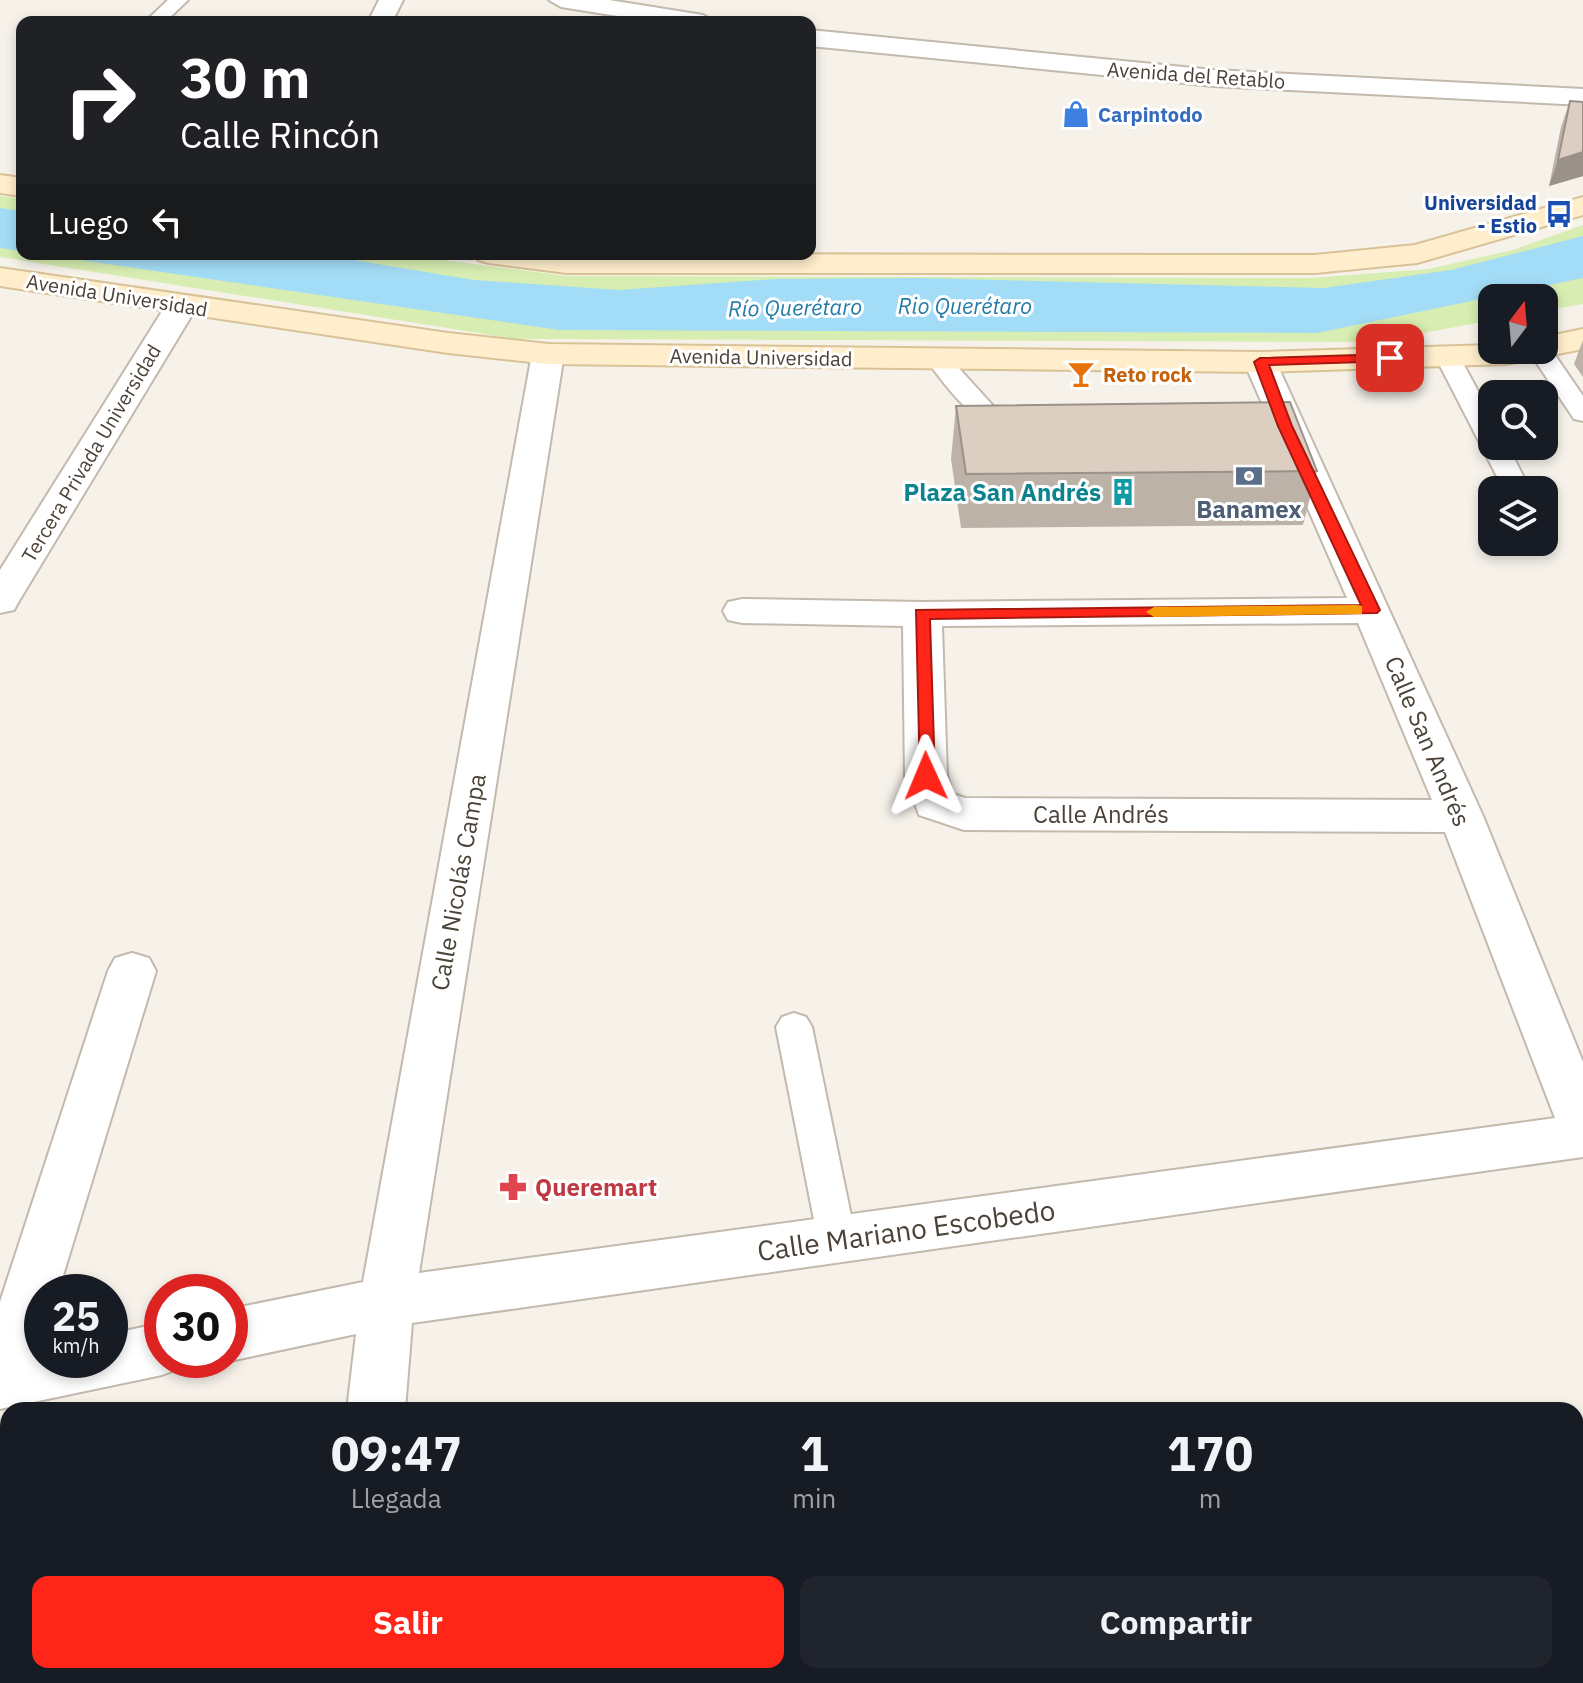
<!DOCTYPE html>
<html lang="es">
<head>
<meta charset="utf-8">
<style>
	body { margin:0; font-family:"IBM Plex Sans",sans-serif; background:#20242c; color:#f1f3f6; height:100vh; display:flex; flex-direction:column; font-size:30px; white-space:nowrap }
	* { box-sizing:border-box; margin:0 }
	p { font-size:26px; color:#9ea1a6 }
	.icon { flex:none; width:44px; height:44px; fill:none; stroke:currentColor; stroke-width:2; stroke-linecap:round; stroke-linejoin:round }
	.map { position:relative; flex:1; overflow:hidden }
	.sheet { position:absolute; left:0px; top:1402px; width:1584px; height:282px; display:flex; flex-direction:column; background:#171b24; border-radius:24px 24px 0 0; box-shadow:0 4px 12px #0003 }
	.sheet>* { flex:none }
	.guide { position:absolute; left:16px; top:16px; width:800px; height:244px; border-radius:16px; box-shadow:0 4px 12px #0003; background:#202124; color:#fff; overflow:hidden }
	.needle { width:52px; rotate:16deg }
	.buttons { position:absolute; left:1478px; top:284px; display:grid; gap:16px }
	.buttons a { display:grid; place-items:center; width:80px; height:80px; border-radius:16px; background:#171b24; box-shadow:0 4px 12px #0003; font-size:40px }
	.speed { position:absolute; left:24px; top:1274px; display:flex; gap:16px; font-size:40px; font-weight:700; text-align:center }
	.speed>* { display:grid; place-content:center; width:104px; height:104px; border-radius:50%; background:#171b24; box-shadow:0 4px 12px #0003; line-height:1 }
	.speed small { font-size:20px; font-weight:400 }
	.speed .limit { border:12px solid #d22; background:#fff; color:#111 }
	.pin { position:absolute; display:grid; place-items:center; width:68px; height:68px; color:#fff; margin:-34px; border-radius:16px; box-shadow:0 4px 12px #0006 }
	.me { position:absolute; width:88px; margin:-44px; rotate:359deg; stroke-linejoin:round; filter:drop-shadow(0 0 6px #0008) }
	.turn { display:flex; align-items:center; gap:28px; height:168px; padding:0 32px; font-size:36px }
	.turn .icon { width:104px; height:104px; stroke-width:2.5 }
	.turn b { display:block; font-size:56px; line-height:68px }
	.then { display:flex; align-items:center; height:76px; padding:0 32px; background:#0003; gap:16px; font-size:30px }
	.eta { display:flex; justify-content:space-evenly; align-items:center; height:136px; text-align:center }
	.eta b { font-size:48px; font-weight:700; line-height:56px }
	.button { display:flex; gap:16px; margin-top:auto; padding:16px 32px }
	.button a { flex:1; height:92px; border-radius:16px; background:#ff2619; color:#fff; font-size:32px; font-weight:700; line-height:92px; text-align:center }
	.button a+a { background:#20242c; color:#f1f3f6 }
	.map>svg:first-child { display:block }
	.green { fill:#d7edb1 }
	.water { fill:#a3dcf6 }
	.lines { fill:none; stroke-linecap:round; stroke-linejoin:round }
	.lane-casing { stroke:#c3b9ac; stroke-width:4 }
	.street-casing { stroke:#c3b9ac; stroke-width:4 }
	.secondary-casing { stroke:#d9c297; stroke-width:4 }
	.lane { fill:#fff; fill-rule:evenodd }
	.street { fill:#fff; fill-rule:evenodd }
	.secondary { fill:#fec; fill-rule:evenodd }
	.wall { fill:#bdb2a7 }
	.shaded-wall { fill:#9a9188 }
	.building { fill:#dccfc2; stroke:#9a9188; stroke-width:2 }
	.route { fill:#ff2619; stroke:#a61910; stroke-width:2 }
	.slow { fill:#f59e0b }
	.labels { text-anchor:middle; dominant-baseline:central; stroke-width:6; stroke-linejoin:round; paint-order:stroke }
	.far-street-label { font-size:20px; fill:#4b4237; stroke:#fff }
	.far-shop-label { font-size:20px; font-weight:bold; fill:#366cbe; stroke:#fff; text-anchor:start }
	.far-transit-label { font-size:20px; font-weight:bold; fill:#164399; stroke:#fff; text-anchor:end }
	.far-food-label { font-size:20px; font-weight:bold; fill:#c56008; stroke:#fff; text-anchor:start }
	.far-water-label { font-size:22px; font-style:italic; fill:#237ba7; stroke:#fff }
	.culture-label { font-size:24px; font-weight:bold; fill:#0d838f; stroke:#fff; text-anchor:end }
	.service-label { font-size:24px; font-weight:bold; fill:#4e5e75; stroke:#fff }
	.street-label { font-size:24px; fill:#4b4237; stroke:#fff }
	.health-label { font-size:24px; font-weight:bold; fill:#be3a42; stroke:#fff; text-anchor:start }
	.near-street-label { font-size:28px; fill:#4b4237; stroke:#fff }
</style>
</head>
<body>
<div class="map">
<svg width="1583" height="1683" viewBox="0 0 1583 1683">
	<rect width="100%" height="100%" fill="#f6f2ea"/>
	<path class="green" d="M0,196L22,199V254H394L567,276L1310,278L1429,269L1513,250L1583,225V304L1544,311V298H1492V320L1376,342L516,339L0,257Z"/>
	<g class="water">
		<path d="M0,208L22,211V251L0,248Z"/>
		<path d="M1583,236V278L1317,333L559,330L39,254H317L474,280L619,290L776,279L918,278L1324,288L1451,270Z"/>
	</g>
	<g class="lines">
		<g class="lane-casing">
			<g id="lane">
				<path d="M168,0H188L165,22H145Z"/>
				<path d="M1544,344L1548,345L1583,396V421L1574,419L1528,350H1544Z"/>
				<path d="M1447,349L1459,356L1492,417V446H1508L1530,490H1504L1435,356Z"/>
				<path d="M938,352L946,354L996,409L1024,421L1027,426L1024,431C985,441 946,387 926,359Z"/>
				<path d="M794,1013L806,1017L812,1027L856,1240L851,1252L837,1257L823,1252L818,1240L776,1027L782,1017Z"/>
			</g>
		</g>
		<g class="street-casing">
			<g id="street">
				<path d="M379,0H403L392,22H368Z"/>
				<path d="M549,0H609L703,15L715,22H655L561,7Z"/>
				<path d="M810,30L1214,70L1583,89V105L1214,86L810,46Z"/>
				<path d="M182,296L193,298L198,305L19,601L14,610L0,613V570L166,305L171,298Z"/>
				<path d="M548,344L560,347L564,354L419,1273L1555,1118L1445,832L964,830L919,815L905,776L903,626L742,623L728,620L723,611L728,602L742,599L922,602L1347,598L1244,362L1248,355L1260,352L1272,355L1276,362L1483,816L1583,1062V1157L412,1323L405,1410H347L356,1334L230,1361L228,1360L230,1309L363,1282L532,354L536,347ZM1358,623L1432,800L965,798L953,794L947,776L942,626Z"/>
				<path d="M132,953L149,958L156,971L58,1292H42V1360H110V1334L162,1323V1360H185L182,1367L162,1375L0,1409V1302L108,971L115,958Z"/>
				<path d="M317,1676H381L380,1683H316Z"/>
			</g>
		</g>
		<g class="secondary-casing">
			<g id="secondary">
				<path d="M0,175L22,178V196L0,193Z"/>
				<path d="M1583,197V215L1417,263L1315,273H567L489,263L478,260L474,254L1315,255L1415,245Z"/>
				<path d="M0,268L448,333L548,344L1260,352L1492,345V350H1544V337L1583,329V349L1507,364L1260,372L548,364L448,353L0,286Z"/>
			</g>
		</g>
		<use href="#lane" class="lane"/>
		<use href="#street" class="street"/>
		<use href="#secondary" class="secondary"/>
	</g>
	<g class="wall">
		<path d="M1570,101L1583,102V176L1549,186L1561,127Z"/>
		<path d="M1583,340V377L1574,364Z"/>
		<path d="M956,406L1317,471L1303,525L961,528L951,459Z"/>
	</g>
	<path class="shaded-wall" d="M1583,152V176L1549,186L1558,160Z"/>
	<g class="building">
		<path d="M1570,101L1583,102V152L1558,160Z"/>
		<path d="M1290,402L1317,471L966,474L956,406Z"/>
	</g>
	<path class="route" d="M1390,354L1396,358L1394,361L1269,365L1292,426L1380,610L1377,613L930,619L935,776L932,780H920L916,610L1361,605L1278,426L1254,362L1260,358Z"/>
	<path class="slow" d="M1357,605L1362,606V614L1154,617L1146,612L1154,607Z"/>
	<defs>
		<g id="shop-bare" transform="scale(2.16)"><path d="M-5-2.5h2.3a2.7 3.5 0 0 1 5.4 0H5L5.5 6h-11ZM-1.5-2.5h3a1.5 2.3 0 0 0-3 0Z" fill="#3f7fe0" stroke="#fff" stroke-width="2.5" paint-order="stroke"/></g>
		<g id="bus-bare" transform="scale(2.16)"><path d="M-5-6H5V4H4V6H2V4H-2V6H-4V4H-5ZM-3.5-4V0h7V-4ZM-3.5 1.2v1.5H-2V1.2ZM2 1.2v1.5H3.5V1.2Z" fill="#1a4fb4" stroke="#fff" stroke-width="2.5" paint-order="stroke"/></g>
		<g id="bar-bare" transform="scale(2.16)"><path d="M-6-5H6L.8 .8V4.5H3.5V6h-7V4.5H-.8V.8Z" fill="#e8710a" stroke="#fff" stroke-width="2.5" paint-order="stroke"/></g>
		<g id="bank-bare" transform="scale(2.16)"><path d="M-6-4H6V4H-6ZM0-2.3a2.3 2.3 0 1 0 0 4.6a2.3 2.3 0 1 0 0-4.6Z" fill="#5c6f8a" stroke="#fff" stroke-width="2.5" paint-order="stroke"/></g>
		<g id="building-bare" transform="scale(2.16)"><path d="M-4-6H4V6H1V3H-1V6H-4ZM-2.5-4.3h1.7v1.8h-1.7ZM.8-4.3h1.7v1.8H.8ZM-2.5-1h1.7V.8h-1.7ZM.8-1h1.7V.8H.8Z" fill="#0f9aa8" stroke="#fff" stroke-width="2.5" paint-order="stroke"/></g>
		<g id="pharmacy-bare" transform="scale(2.16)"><path d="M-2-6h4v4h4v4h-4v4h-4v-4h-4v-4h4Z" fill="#e0444e" stroke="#fff" stroke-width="2.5" paint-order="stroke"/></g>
	</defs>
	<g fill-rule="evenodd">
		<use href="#shop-bare" x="1076" y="114"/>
		<use href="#bus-bare" x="1559" y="214"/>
		<use href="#bar-bare" x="1081" y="374"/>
		<use href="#bank-bare" x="1249" y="476"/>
		<use href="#building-bare" x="1123" y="492"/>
		<use href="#pharmacy-bare" x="513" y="1187"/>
	</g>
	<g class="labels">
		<g class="far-street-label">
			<text transform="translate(1196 75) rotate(4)">Avenida del Retablo</text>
			<text transform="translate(117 295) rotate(9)">Avenida Universidad</text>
			<text transform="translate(761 357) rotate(1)">Avenida Universidad</text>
			<text transform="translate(91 453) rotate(-59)">Tercera Privada Universidad</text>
		</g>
		<g class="far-shop-label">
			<text x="1098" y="114">Carpintodo</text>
		</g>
		<g class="far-transit-label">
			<text x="1537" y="202">Universidad<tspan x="1537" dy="23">- Estio</tspan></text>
		</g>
		<g class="far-food-label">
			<text x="1103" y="374">Reto rock</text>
		</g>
		<g class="far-water-label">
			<text x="965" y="305">Rio Querétaro</text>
			<text transform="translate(795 307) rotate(-1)">Río Querétaro</text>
		</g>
		<g class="culture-label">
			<text x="1101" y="492">Plaza San Andrés</text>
		</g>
		<g class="service-label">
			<text x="1249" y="509">Banamex</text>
		</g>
		<g class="street-label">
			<text transform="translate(1428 741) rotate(67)">Calle San Andrés</text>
			<text x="1101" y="814">Calle Andrés</text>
			<text transform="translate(458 882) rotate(-80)">Calle Nicolás Campa</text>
		</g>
		<g class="health-label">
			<text x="535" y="1187">Queremart</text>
		</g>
		<g class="near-street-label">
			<text transform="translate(906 1230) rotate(-8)">Calle Mariano Escobedo</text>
		</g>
	</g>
</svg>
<div class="buttons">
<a><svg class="needle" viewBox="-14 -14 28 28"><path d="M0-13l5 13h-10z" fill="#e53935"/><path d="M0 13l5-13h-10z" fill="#9ea1a6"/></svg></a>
<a><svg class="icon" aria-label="search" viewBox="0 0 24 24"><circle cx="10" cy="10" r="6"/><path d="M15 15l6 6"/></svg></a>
<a><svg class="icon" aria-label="layers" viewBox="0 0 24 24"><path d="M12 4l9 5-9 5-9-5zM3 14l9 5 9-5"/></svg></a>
</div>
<div class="speed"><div>25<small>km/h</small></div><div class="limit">30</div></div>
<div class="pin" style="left:1390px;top:358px;background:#d93025"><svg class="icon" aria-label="arrive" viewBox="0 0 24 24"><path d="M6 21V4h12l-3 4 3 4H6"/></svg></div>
<svg class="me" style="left:926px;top:776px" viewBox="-20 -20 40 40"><path d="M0-17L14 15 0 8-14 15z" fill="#ff2619" stroke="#fff" stroke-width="4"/></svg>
<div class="guide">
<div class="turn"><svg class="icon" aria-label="right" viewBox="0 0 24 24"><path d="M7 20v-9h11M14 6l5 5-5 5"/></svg><div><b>30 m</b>Calle Rincón</div></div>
<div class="then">Luego<svg class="icon" aria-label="left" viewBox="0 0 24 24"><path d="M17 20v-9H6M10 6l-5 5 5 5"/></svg></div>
</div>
<section class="sheet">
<div class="eta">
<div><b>09:47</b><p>Llegada</p></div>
<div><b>1</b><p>min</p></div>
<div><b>170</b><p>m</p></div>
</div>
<div class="button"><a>Salir</a><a>Compartir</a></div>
</section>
</div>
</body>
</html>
